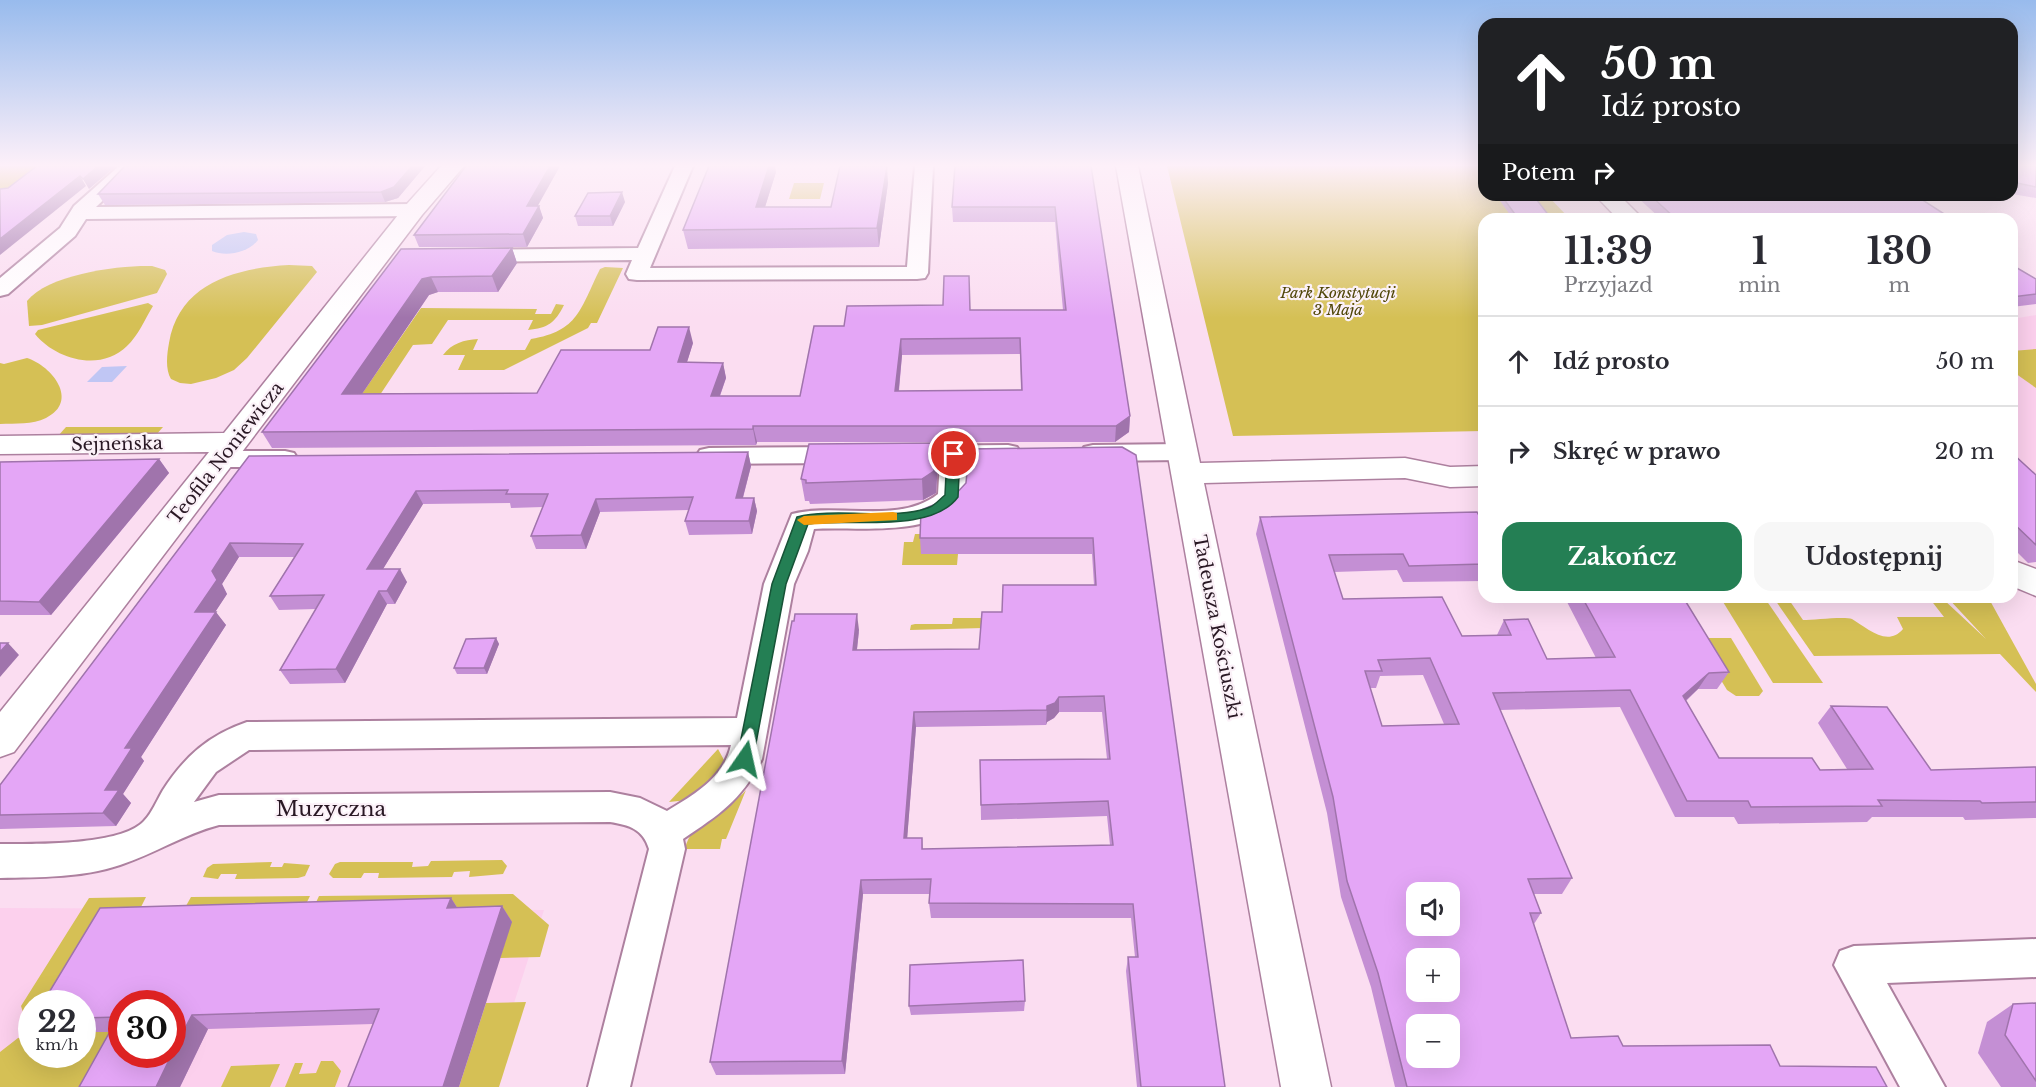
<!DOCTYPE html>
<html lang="pl">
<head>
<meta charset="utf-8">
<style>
	body { margin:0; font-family:"Libre Baskerville",serif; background:#f7f7f7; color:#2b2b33; height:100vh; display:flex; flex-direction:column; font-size:22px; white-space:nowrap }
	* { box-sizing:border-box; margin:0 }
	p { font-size:20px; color:#7c7c81 }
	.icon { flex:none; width:33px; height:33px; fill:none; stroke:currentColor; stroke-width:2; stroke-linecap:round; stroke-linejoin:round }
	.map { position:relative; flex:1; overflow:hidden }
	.side { position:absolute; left:1478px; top:213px; width:540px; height:390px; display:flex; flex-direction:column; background:#fff; border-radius:18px; box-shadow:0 6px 24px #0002 }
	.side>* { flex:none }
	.hud { position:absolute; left:1478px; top:18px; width:540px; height:183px; border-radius:18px; box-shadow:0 6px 24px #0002; background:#202124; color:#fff; overflow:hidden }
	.buttons { position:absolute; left:1406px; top:882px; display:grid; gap:12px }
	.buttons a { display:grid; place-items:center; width:54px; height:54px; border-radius:12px; background:#fff; box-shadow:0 6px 24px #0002; font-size:30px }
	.speed { position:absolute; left:18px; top:990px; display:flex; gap:12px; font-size:30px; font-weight:700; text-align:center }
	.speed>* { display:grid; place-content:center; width:78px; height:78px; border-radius:50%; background:#fff; box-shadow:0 6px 24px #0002; line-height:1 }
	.speed small { font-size:15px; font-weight:400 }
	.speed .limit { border:9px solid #d22; background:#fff; color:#111 }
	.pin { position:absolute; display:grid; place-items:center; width:51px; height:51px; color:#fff; margin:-26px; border:3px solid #fff; border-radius:50%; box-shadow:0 2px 6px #0007 }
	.me { position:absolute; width:66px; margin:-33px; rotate:11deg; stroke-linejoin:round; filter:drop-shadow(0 0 4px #0008) }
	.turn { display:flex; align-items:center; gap:21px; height:126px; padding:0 24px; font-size:27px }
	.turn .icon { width:78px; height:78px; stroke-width:2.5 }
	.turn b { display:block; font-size:42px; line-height:51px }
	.then { display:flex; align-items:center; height:57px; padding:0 24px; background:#0003; gap:12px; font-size:22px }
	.eta { display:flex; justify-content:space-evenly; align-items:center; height:102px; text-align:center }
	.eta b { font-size:36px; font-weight:700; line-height:42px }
	.cta { display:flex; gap:12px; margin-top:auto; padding:12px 24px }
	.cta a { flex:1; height:69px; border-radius:18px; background:#247f54; color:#fff; font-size:24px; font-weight:700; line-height:69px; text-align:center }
	.cta a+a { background:#f7f7f7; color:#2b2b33 }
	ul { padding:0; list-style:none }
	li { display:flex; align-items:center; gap:18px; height:90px; padding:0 24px; border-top:2px solid #e1e1e2 }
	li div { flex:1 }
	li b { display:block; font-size:22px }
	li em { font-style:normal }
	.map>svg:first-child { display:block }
	.built { fill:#fcd0ed; fill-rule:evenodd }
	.green { fill:#d5c055 }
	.water { fill:#c0c6f4 }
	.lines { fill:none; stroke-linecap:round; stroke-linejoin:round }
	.street-casing { stroke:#ad809f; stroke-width:4 }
	.secondary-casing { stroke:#ad809f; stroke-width:3 }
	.street { fill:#fff; fill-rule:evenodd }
	.secondary { fill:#fff; fill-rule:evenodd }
	.wall { fill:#c48fd4; fill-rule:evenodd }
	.shaded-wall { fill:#a074ac }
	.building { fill:#e4a6f6; stroke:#a074ac; stroke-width:1.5; fill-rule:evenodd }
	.route { fill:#247f54; stroke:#175337; stroke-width:1.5 }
	.slow { fill:#f59e0b }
	.labels { text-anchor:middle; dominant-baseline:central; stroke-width:4.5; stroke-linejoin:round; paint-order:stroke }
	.far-park-label { font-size:15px; font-style:italic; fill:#504608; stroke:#fbf1f8 }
	.street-label { font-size:18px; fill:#291824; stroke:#fbf1f8 }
	.near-street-label { font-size:21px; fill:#291824; stroke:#fbf1f8 }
</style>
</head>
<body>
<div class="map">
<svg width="2036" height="1087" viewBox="0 0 2036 1087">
	<rect width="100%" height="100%" fill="#fbddf1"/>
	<g class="built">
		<path d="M2036,315V488L2012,491V319Z"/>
		<path d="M0,908L544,910L487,1087H0ZM32,1004H82V1054H32ZM122,1004H172V1054H122Z"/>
	</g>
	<g class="green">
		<path d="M0,166H62L0,224Z"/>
		<path d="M1167,166H1483L1484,195H1547L1570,219H1484L1483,431L1233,436Z"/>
		<path d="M794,183H824L820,199H789Z"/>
		<path d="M289,265L312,266L317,272L247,358L234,370L216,378L191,384L180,383L171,379C165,369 167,354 169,343C179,283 236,268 289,265Z"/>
		<path d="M152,266L165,270L167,274L157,293L42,325L29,326L27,301C48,274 120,265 152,266Z"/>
		<path d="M605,267L623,268L597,323H591L588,328L504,370H458L465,355H443C452,343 464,340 478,339L473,350H525L531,339C579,331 580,309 600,269Z"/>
		<path d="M148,303L153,306C145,319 138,336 127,346C101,372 56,360 35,334L38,330Z"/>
		<path d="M556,304L564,305C555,323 548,328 528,330L533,320H448L432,344L413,345L370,410L339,427L421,308L537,309L535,314H551Z"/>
		<path d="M2036,349V388L2012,371V351Z"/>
		<path d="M27,358C52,366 80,401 46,418C32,425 16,423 0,424V363L4,364Z"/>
		<path d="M66,427H163L156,435L58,436Z"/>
		<path d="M915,534H922L958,554L957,565H902L904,542H913Z"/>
		<path d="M1720,597H1764L1823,683H1773Z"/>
		<path d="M1773,597H1787L1803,620C1813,620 1845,616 1852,619C1866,627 1887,648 1903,629L1897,617H1944L1930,599H1943L1986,639L1947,597H1988L2036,684V692L2000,654L1814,656Z"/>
		<path d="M953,618H1001L983,628L910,630L911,625L915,624H952Z"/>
		<path d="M1705,638H1731L1763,691L1759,696H1736L1727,690L1696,639Z"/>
		<path d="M718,749L724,760L721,776L688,800L669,802Z"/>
		<path d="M746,790L726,839H722L720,849H685C691,819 728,812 746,790Z"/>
		<path d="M502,860L507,866L503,874L469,877L470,871L454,872L452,877L378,878L379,873H364L361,878H333L329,874L335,864L340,862H413L412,867L428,866L431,861Z"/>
		<path d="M272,862L270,867H282L284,863L310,865L305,876L298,878L235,879L237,874H221L218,879L203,877L207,868L213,864Z"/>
		<path d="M513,894L549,925L540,957L500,958L511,922L309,917L319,896Z"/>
		<path d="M310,896L299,918L177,922L191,897Z"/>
		<path d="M146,897L133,923L46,1003L32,1004L31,1021L26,1022L21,1006L89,898Z"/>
		<path d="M526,1002L499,1087H459L486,1003Z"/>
		<path d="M121,1031L122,1054L106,1087H0V1052L18,1038L31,1036L32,1054H82L83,1032Z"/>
		<path d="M321,1061H333L341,1071L335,1087H285L295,1063H303L299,1074L316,1073Z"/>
		<path d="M280,1064L270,1087H221L231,1066Z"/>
	</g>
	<g class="water">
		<path d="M244,232L256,234L258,240C248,253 226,257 212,251V245L227,235Z"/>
		<path d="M127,366L112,382H87L102,367Z"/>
	</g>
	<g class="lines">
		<g class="street-casing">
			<g id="street">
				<path d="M119,166H139L96,207L414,204L424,210L414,216L86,219L75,236L8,294L0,296V278L60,228L74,206Z"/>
				<path d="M675,166H693L650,268L907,267L915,166H933L928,273L925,278L917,279L637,280L629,279L626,274L632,260L475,262L468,260L465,256L468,252L475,250L638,248Z"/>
				<path d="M1183,444L1192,446L1196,452L1192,458L1183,460L1093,461L1084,459L1080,453L1084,447L1093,445Z"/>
				<path d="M1008,445L1017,447L1021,453L1017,459L967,462L965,497C938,539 856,526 814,529L808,551L794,584L762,759C742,800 720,814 683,839L685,849L630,1087H588L649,849C643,829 629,825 610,822L219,825C184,834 154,854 120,865C81,878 41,877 0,878V844C32,844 121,846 144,821C152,813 157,800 163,790C185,756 209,735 247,722L737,718L764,584L792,514C838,502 899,525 938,494L940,462L889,460L885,454L889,448L898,446ZM731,745C724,778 693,795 667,811L640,798L610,792L219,795L194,802L216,772L249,750Z"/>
				<path d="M846,447L855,449L859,455L855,461L846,463L709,464L700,462L696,456L700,450L709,448Z"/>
				<path d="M221,451H285L294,453L298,459L294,465L285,467H221L212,465L208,459L212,453Z"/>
				<path d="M2036,939V977L1887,983L1945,1087H1900L1834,965L1840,951L1854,946Z"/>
			</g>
		</g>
		<g class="secondary-casing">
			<g id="secondary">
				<path d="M441,166H464L422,215L14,752L0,757V712L209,452L0,454V436L224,433L406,205Z"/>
				<path d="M1116,166H1138L1200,463L1405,458L1450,467L1484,466V486L1450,487L1405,478L1204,483L1331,1087H1281Z"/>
				<path d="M1595,195H1619L1643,219H1618Z"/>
				<path d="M2012,560L2036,569V596L2012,586Z"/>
			</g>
		</g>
		<use href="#street" class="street"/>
		<use href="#secondary" class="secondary"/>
	</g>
	<g class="wall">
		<path d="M425,166L398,198L385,202L105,205L98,194Z"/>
		<path d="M466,166H560L537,206H539L543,218L527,247H419L414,235Z"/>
		<path d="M1091,166L1130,416L1129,432L1115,442H757L756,445L272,448L262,432L401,249L512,248L517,263L498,292H438L429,295L362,394L537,393L650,350L693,343L687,362L723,363L726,378L720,396H800L844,326L970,310H1063L1055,222H953L952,207ZM1020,354L1021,390L899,391L902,355Z"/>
		<path d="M2012,166H2036V198L2012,194Z"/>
		<path d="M776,172L765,207H831L888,183L879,247L688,249L683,230Z"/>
		<path d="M1499,195H1533L1550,217L1549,219H1513L1498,198Z"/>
		<path d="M1635,195H1921L1919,198L1952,219H1661Z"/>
		<path d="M625,202L613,226H578L575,216Z"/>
		<path d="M2012,265L2036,279V304L2012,307Z"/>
		<path d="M1122,447L1225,1087H1137L1126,971L1128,957H1135L1131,918H931L929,903L930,894H863L845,1074L716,1075L710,1062L859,630L857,650L979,649L1002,612L1094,585L1092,554H921L920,538ZM1059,712H1102L1107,759L980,760L981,820L1107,816L1110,845L923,849L922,838H907L916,727L1046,725L1047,722L1054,718Z"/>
		<path d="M748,452L751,466L743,498H754L757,511L752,534L689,535L685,521L689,510L600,512L586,549H536L531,536L543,507L511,508L510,503L423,504L383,569L407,582L395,604H387L345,683L290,684L280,670L316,609L279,610L270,596L294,557H239L222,584L227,594L215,612L226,625L141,757L144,761L123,794L131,803L116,826L0,829V785L249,456Z"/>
		<path d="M2012,453L2036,475V562L2028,563L2012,547Z"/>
		<path d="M159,459L169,473L51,615H0V462Z"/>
		<path d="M938,464L936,493L923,500L810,504L809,501H805L801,479Z"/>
		<path d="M1260,517L1484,525V581L1403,582L1397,570L1334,572L1343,599L1462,636L1497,635L1504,620L1547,659L1596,658L1566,600L1523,602L1520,597H1706L1683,598L1729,672L1717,689H1698L1686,701L1719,758L1820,770L1847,769L1818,723L1831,706L1931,770L2036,767V818L1965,820L1963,817H1872L1867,822L1738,824L1734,817H1675L1620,707L1500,710L1572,878L1562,894H1534L1541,913L1534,924L1571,1038L1623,1046L1780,1066L1887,1087H1395L1371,987L1341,897L1327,813L1256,534ZM1423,675L1444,724L1382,726L1370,688H1376L1380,676Z"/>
		<path d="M496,638L499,644L487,674H457L454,668Z"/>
		<path d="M451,898L457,907L502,906L512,922L373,1024L208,1029L180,1087H79L110,1032H82V1004Z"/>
		<path d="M1025,1001L1024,1011L911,1015L909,1006Z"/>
		<path d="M2036,1003V1087H2001L1978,1053L1987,1022L2013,1004Z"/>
	</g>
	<g class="shaded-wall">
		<path d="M98,166H116L89,189L83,179Z"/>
		<path d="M412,166H425L398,198L385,202L381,192Z"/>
		<path d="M550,166H560L531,218L527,206Z"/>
		<path d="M769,166H775L776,172L759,226L756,207Z"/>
		<path d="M887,166L888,183L879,247L877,228Z"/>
		<path d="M80,176L86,186L0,255V239Z"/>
		<path d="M622,192L625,202L613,226L610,216Z"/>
		<path d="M539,206L543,218L527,247L523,234Z"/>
		<path d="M512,248L517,263L498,292L492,276Z"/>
		<path d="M431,277L438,292L429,295L351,410L342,394L422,279Z"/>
		<path d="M689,327L693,343L682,378L678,362Z"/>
		<path d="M901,339L902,355L897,408L895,391Z"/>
		<path d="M723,363L726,378L714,412L711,396Z"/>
		<path d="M1130,416L1129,432L1115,442L1116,426Z"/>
		<path d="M753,426L757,442L756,445L753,429Z"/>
		<path d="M936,443L938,464L936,493L923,500L922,479Z"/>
		<path d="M748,452L751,466L739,512L736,498Z"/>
		<path d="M159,459L169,473L51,615L39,602Z"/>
		<path d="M416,491L423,504L375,582L367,569Z"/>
		<path d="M754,498L757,511L752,534L749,521Z"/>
		<path d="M596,499L600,512L586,549L581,535Z"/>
		<path d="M230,543L239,557L222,584L227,594L206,626L195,612L212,571Z"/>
		<path d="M400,569L407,582L395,604L387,591Z"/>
		<path d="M379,591L387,604L345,683L336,669Z"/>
		<path d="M216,612L226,625L141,757L144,761L123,794L131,803L116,826L103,813L105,790L125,748Z"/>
		<path d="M857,614L859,630L855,666L853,650Z"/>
		<path d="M496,638L499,644L487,674L484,668Z"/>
		<path d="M8,643L19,655L0,677V652Z"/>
		<path d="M1709,673L1698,689L1672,713L1683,696Z"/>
		<path d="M1059,697V712L1054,718L1047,722L1046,725L1047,706Z"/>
		<path d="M914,712L916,727L906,853L904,838Z"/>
		<path d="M861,880L863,894L845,1074L842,1061Z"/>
		<path d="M451,898L461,914L447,908Z"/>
		<path d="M502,906L512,922L459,1087H443Z"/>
		<path d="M192,1015L208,1029L180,1087H156Z"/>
	</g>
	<g class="building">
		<path d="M37,166H98L83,179L80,176L0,239V189L8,188Z"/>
		<path d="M125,166H412L394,187L381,192L98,194Z"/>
		<path d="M466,166H550L527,206H539L523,234L414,235Z"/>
		<path d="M709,166H769L756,207H831L840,166H887L877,228L683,230Z"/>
		<path d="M955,166H1091L1130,416L1116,426H753V429L262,432L401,249L512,248L492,276L431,277L422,279L342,394L537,393L561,350H650L658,327H689L678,362L723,363L711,396H800L814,326H844L847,306L943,305L944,276H969L970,310H1066L1055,207H952ZM1020,338L1022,390L895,391L901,339Z"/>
		<path d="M2012,166H2036V187L2012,182Z"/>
		<path d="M622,192L610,216H575L588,193Z"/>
		<path d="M1501,195H1533L1550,217H1517Z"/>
		<path d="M1650,195H1915L1952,219H1676Z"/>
		<path d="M2012,265L2036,279V294L2012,297Z"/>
		<path d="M936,443L934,471L922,479L806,483V480L801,479L809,444Z"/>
		<path d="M1122,447L1136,455L1225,1087H1141L1128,957H1138L1133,904L929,903L931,879L861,880L842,1061L710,1062L792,621H794L795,614H857L853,650L979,649L982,612H1002L1003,585H1096L1093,538H920L921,510L953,497L966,483L969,449ZM1104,696L1110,759L980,760L981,805L1108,801L1113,845L922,849V838H904L914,712L1047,710V706L1055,703L1059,697Z"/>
		<path d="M748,452L736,498H754L749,521H685L693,497L596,499L581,535L531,536L548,494H506L508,490L416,491L367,569H400L387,591H379L336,669L280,670L324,595L270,596L303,544L230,543L212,571L217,580L195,612H216L125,748H132L105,790H119L103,813L0,815V785L249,456Z"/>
		<path d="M2012,453L2036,475V545L2012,522Z"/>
		<path d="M159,459L39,602L0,601V462Z"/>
		<path d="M1477,512L1484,525V564L1409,566L1403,554L1329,555L1343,599L1442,597L1462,636L1511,635L1504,620L1528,619L1547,659L1615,657L1582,597H1683L1729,672L1709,673L1683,696L1719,758H1812L1820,770L1873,769L1831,706L1887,707L1931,770L2036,767V802L1982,803L1980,801L1878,800L1882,806L1751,807L1748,801H1687L1630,690L1493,693L1572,878L1528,879L1541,913H1530L1571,1038L1618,1036L1623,1046L1770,1045L1780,1066L1876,1067L1887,1087H1407L1378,973L1347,881L1333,797L1260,517ZM1430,658L1459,724L1382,726L1365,671H1382L1378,660ZM1416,892H1449V926H1416ZM1416,958H1449V992H1416ZM1416,1024H1449V1058H1416Z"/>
		<path d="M496,638L484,668H454L466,639Z"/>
		<path d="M0,643H8L0,652Z"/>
		<path d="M451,898L447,908L502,906L443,1087H348L379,1009L192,1015L172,1053V1004H122V1054H172L156,1087H79L118,1017L82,1018V1004H42L100,908Z"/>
		<path d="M1023,960L1025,1001L909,1006L910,965Z"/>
		<path d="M2036,1003V1081L2005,1035L2013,1004Z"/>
	</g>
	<linearGradient id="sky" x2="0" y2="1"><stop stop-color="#98bbed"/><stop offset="0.52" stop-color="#fdf0f9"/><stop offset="1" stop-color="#fdf0f9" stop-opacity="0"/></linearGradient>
	<rect width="2036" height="318" fill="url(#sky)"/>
	<path class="route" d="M954,450L960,454L958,497C931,534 849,518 808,524L786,584L753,759L751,764H739L737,759L772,584L797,517C835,507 899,521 930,507C935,505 940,499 945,495L947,454Z"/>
	<path class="slow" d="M893,512L897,513V520L804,525L797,520L804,516Z"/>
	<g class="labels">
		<g class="far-park-label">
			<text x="1338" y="292">Park Konstytucji<tspan x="1338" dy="17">3 Maja</tspan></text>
		</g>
		<g class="street-label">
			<text transform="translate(117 444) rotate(-1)">Sejneńska</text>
			<text transform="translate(226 453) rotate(-52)">Teofila Noniewicza</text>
			<text transform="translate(1217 627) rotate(79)">Tadeusza Kościuszki</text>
		</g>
		<g class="near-street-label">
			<text x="331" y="809">Muzyczna</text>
		</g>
	</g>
</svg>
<div class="buttons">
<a><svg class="icon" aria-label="sound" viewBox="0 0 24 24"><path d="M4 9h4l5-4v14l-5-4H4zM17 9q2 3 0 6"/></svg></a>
<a>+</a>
<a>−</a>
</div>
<div class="speed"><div>22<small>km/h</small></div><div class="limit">30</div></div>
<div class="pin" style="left:954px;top:454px;background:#d93025"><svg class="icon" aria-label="arrive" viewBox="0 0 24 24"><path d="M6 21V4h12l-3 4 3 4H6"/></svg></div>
<svg class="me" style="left:745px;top:759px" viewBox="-20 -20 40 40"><path d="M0-17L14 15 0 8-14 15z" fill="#247f54" stroke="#fff" stroke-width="4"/></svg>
<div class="hud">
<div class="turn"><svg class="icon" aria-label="ahead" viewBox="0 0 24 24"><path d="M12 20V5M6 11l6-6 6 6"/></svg><div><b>50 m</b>Idź prosto</div></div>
<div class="then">Potem<svg class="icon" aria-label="right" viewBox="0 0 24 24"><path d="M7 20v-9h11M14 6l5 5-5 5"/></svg></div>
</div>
<section class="side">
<div class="eta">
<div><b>11:39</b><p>Przyjazd</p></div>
<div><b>1</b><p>min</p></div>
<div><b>130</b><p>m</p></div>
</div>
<ul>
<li><svg class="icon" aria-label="ahead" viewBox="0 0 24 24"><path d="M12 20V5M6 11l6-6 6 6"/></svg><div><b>Idź prosto</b></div><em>50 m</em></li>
<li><svg class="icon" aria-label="right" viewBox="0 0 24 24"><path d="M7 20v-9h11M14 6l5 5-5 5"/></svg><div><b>Skręć w prawo</b></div><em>20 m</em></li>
</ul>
<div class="cta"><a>Zakończ</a><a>Udostępnij</a></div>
</section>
</div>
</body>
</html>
